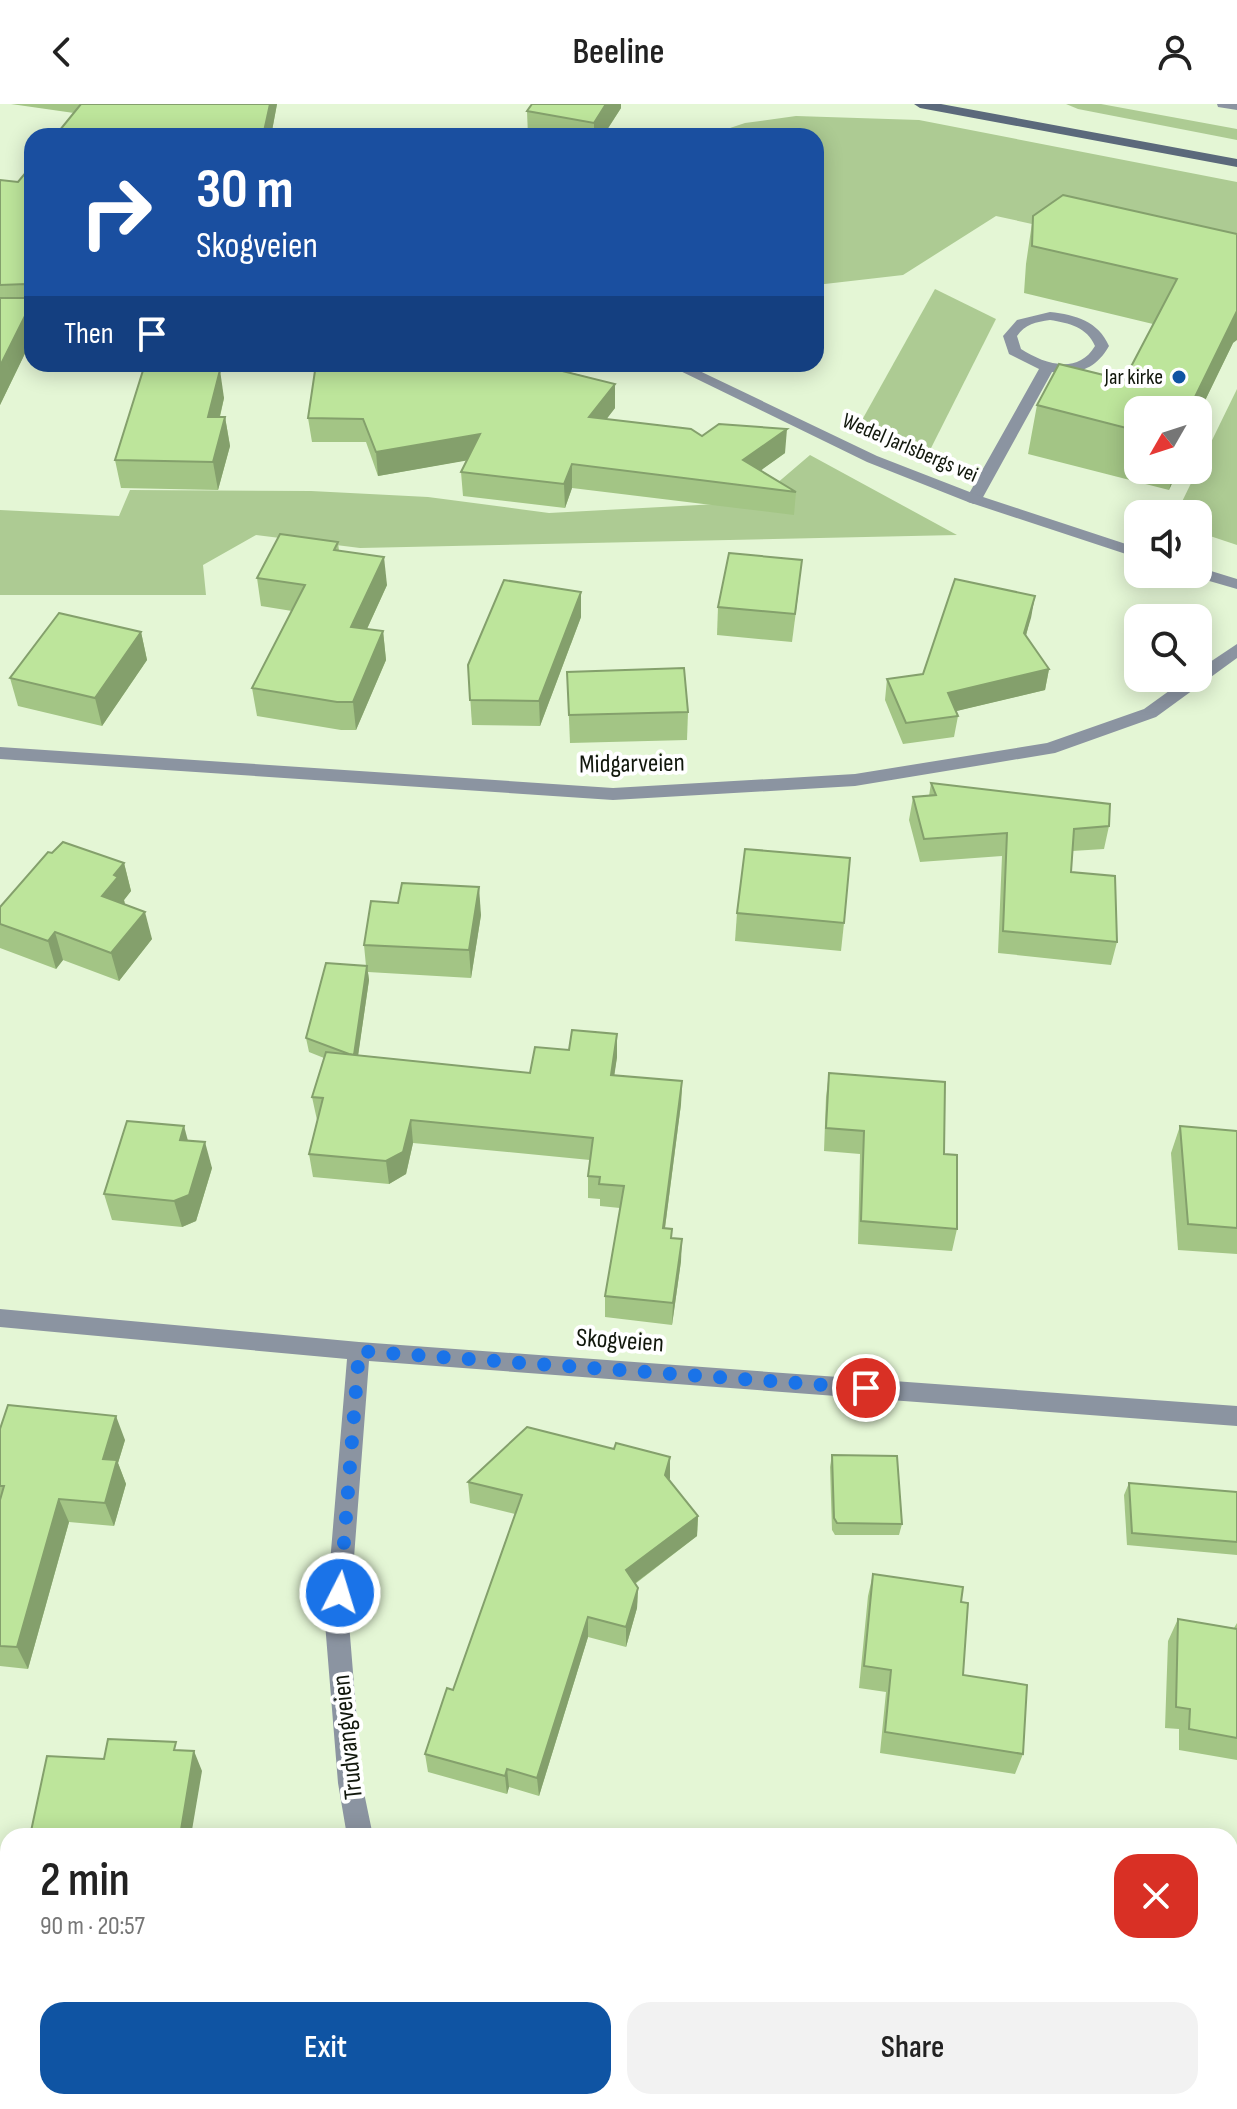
<!DOCTYPE html>
<html lang="en">
<head>
<meta charset="utf-8">
<style>
	body { margin:0; font-family:"Sofia Sans Condensed",sans-serif; background:#f2f2f2; color:#222; height:100vh; display:flex; flex-direction:column; font-size:30px; white-space:nowrap }
	* { box-sizing:border-box; margin:0 }
	p { font-size:26px; color:#767676 }
	.icon { flex:none; width:44px; height:44px; fill:none; stroke:currentColor; stroke-width:2; stroke-linecap:round; stroke-linejoin:round }
	.map { position:relative; flex:1; overflow:hidden }
	.details { position:absolute; left:0px; top:1724px; width:1238px; height:282px; display:flex; flex-direction:column; background:#fff; border-radius:24px 24px 0 0; box-shadow:0 4px 20px #0003 }
	.details>* { flex:none }
	.guide { position:absolute; left:24px; top:24px; width:800px; height:244px; border-radius:24px; box-shadow:0 4px 20px #0003; background:#1a4fa0; color:#fff; overflow:hidden }
	.needle { width:52px; rotate:231deg }
	.buttons { position:absolute; left:1124px; top:292px; display:grid; gap:16px }
	.buttons a { display:grid; place-items:center; width:88px; height:88px; border-radius:16px; background:#fff; box-shadow:0 4px 20px #0003; font-size:40px }
	.pin { position:absolute; display:grid; place-items:center; width:68px; height:68px; color:#fff; margin:-34px; border:4px solid #fff; border-radius:50%; box-shadow:0 2px 8px #0007 }
	.me { position:absolute; width:88px; margin:-44px; rotate:5deg; stroke-linejoin:round; filter:drop-shadow(0 0 6px #0008) }
	.turn { display:flex; align-items:center; gap:28px; height:168px; padding:0 40px; font-size:36px }
	.turn .icon { width:104px; height:104px; stroke-width:2.5 }
	.turn b { display:block; font-size:56px; line-height:68px }
	.then { display:flex; align-items:center; height:76px; padding:0 40px; background:#0003; gap:16px; font-size:30px }
	.round { display:grid; place-items:center; flex:none; width:84px; height:84px; border-radius:24px; background:#f2f2f2 }
	.head { display:flex; align-items:center; justify-content:space-between; height:136px; padding:0 40px }
	h1 { font-size:48px; font-weight:600; line-height:60px }
	.button { display:flex; gap:16px; margin-top:auto; padding:16px 40px }
	.button a { flex:1; height:92px; border-radius:24px; background:#0f54a3; color:#fff; font-size:32px; font-weight:600; line-height:92px; text-align:center }
	.button a+a { background:#f2f2f2; color:#222 }
	header { display:flex; justify-content:space-between; align-items:center; height:104px; padding:0 40px; background:#fff; font-size:36px; font-weight:600 }
	.map>svg:first-child { display:block }
	.green { fill:#adcb93 }
	.lines { fill:none; stroke-linecap:round; stroke-linejoin:round }
	.service { fill:#8b94a1; fill-rule:evenodd }
	.minor { fill:#8b94a1; fill-rule:evenodd }
	.secondary { fill:#5b697b; fill-rule:evenodd }
	.wall { fill:#a3c585 }
	.shaded-wall { fill:#84a06c }
	.building { fill:#bde59b; stroke:#84a06c; stroke-width:2 }
	.route { stroke:#1a73e8; stroke-width:14; stroke-dasharray:0 25.2 }
	.poi-dot { fill:#0f54a3; stroke:#fff; stroke-width:3 }
	.labels { text-anchor:middle; dominant-baseline:central; stroke-width:8; stroke-linejoin:round; paint-order:stroke }
	.far-poi-label { font-size:22px; fill:#11170c; stroke:#fff; text-anchor:end }
	.far-street-label { font-size:22px; fill:#11170c; stroke:#fff }
	.street-label { font-size:26px; fill:#11170c; stroke:#fff }
</style>
</head>
<body>
<header><svg class="icon" aria-label="back" viewBox="0 0 24 24"><path d="M15 5l-7 7 7 7"/></svg>Beeline<svg class="icon" aria-label="person" viewBox="0 0 24 24"><circle cx="12" cy="8" r="4"/><path d="M4 21q1-7 8-7t8 7"/></svg></header>
<div class="map">
<svg width="1237" height="2005" viewBox="0 0 1237 2005">
	<rect width="100%" height="100%" fill="#e4f6d5"/>
	<g class="green">
		<path d="M1066,0H1101L1237,25V36L1078,5Z"/>
		<path d="M796,12L919,16L1237,78V165L996,112L903,171L816,181V32H706L745,19Z"/>
		<path d="M935,185L996,215L926,354L857,325Z"/>
		<path d="M1237,285V441L1198,428V410H1176Z"/>
		<path d="M810,351L957,431L360,444L256,431L203,461L206,491H0V406L119,412L130,386L311,387L428,393L549,409L755,398Z"/>
	</g>
	<g class="lines">
		<g class="service">
			<path d="M1217,0H1237V6L1218,3Z"/>
			<path d="M1050,208C1076,211 1098,217 1109,242C1096,265 1078,271 1052,268L982,395L974,400L968,398L966,395L1039,265L1009,250L1003,232L1017,216ZM1050,216C1069,219 1087,223 1095,242C1078,271 1044,260 1021,245L1017,232C1025,220 1036,218 1050,216Z"/>
		</g>
		<g class="minor">
			<path d="M666,260H685L877,352L980,392L1138,444V454L968,398L867,358Z"/>
			<path d="M1198,463L1237,475V485L1192,472L1198,470Z"/>
			<path d="M1237,540V554L1156,613L1055,649L855,682L613,696L0,655V643L613,684L855,670L1047,639L1144,605L1187,574H1198V566Z"/>
			<path d="M0,1205L359,1238L1237,1302V1322L369,1257L349,1519L362,1679L373,1732H347L338,1679L325,1519L347,1255L0,1223Z"/>
			<path d="M444,1998H473L476,2005H447Z"/>
		</g>
		<path class="secondary" d="M914,0H941L1237,55V63L920,4Z"/>
	</g>
	<g class="wall">
		<path d="M11,0H277L271,32L74,9Z"/>
		<path d="M621,4L603,32H528L527,7Z"/>
		<path d="M32,61V235L0,301V76L18,78Z"/>
		<path d="M1033,112L1237,130L1233,239L1198,311V306H1138V366H1178L1169,386L1028,350L1037,301L1124,276L1153,220L1024,189L1026,160Z"/>
		<path d="M145,260H210L211,266L224,294L220,313H225L230,342L218,386L121,384L115,356Z"/>
		<path d="M568,260L569,268L615,280V304L606,315L702,332L785,349L761,366L796,388L794,411L572,384L565,404L463,392L461,368L467,356L378,372L366,338H312L308,314Z"/>
		<path d="M338,438L339,447L387,481L367,525L383,527L386,556L356,626H341L257,612L252,584L292,507L261,502L257,474Z"/>
		<path d="M799,484L792,538L717,531L718,503Z"/>
		<path d="M581,488V513L540,622L472,621L468,561Z"/>
		<path d="M1035,492L1026,532L1049,565L1045,586L956,607L958,612L954,633L903,640L885,596L887,575L923,570Z"/>
		<path d="M141,528L147,556L102,622L18,602L10,574Z"/>
		<path d="M567,568L688,608L687,636L570,639Z"/>
		<path d="M931,679L1109,722L1104,745L1072,747L1071,768L1117,838L1111,861L998,849L1002,752L920,758L909,716L913,693L929,692Z"/>
		<path d="M52,749L124,759L131,787L124,796L125,800L152,835L119,877L63,856L56,865L0,844V803Z"/>
		<path d="M737,809L844,819L841,847L735,837Z"/>
		<path d="M481,811L471,874L368,868L369,876L358,951L530,969L617,953L614,971L682,977L681,1000L665,1124L672,1134L681,1157L672,1221L605,1213V1192L620,1104L600,1102V1095L588,1094V1072L590,1056L413,1039L406,1070L389,1080L313,1073L309,1050L318,1016H317L312,993L324,954L309,948L306,934L366,862L364,841Z"/>
		<path d="M829,969L944,1050L957,1125L952,1147L858,1140L860,1050L824,1047L826,993Z"/>
		<path d="M1180,1022L1237,1027V1150L1178,1146L1171,1049Z"/>
		<path d="M188,1036L212,1064L196,1117L182,1123L112,1116L104,1090Z"/>
		<path d="M0,1325L125,1336L118,1359L126,1380L114,1422L69,1418L28,1565L0,1562Z"/>
		<path d="M832,1351L902,1420L899,1431H835L832,1426L830,1363Z"/>
		<path d="M670,1374L669,1376L698,1412L697,1432L635,1480L638,1484L637,1504L626,1543L588,1533L539,1692L509,1683L507,1690L428,1668L425,1650L453,1586L515,1410L470,1399L468,1378Z"/>
		<path d="M1129,1379L1237,1388V1451L1127,1441L1124,1391Z"/>
		<path d="M873,1470L961,1498L963,1571L1023,1650L1015,1670L880,1649L886,1588L859,1584L868,1492Z"/>
		<path d="M1178,1515L1234,1524L1237,1519V1656L1179,1646V1625L1165,1624L1168,1537Z"/>
		<path d="M624,1998H736L735,2005H624Z"/>
		<path d="M1024,1998H1177L1176,2005H1038L1039,2002Z"/>
	</g>
	<g class="shaded-wall">
		<path d="M270,0H277L271,32H263Z"/>
		<path d="M606,0H621V4L603,32H594V19Z"/>
		<path d="M32,198V235L0,301V262Z"/>
		<path d="M1237,207V236L1233,239L1198,311V306H1192L1195,293Z"/>
		<path d="M201,260H210L211,265L205,294L200,266Z"/>
		<path d="M564,260H568L569,279L558,266Z"/>
		<path d="M220,266L224,294L213,341L208,313Z"/>
		<path d="M615,280V304L590,337L589,313Z"/>
		<path d="M225,313L230,342L218,386L213,358Z"/>
		<path d="M787,325L785,349L742,380L743,356Z"/>
		<path d="M480,330L481,354L378,372L376,348Z"/>
		<path d="M572,360V384L565,404L564,380Z"/>
		<path d="M1174,366H1178L1169,386Z"/>
		<path d="M384,453L387,481L355,551L351,523Z"/>
		<path d="M581,488V513L540,622L539,597Z"/>
		<path d="M1035,492L1031,514L1020,551L1024,529Z"/>
		<path d="M383,527L386,556L356,626L353,598Z"/>
		<path d="M141,528L147,556L102,622L95,594Z"/>
		<path d="M1049,565L1045,586L944,610L948,589Z"/>
		<path d="M124,759L131,787L124,796L125,801L102,792L114,771Z"/>
		<path d="M479,783L481,811L471,874L469,846Z"/>
		<path d="M145,808L152,835L119,877L111,849Z"/>
		<path d="M55,828L63,856L56,865L48,837Z"/>
		<path d="M367,862L369,876L356,966L354,952Z"/>
		<path d="M617,930V953L611,994V971Z"/>
		<path d="M682,977L681,1000L662,1146L663,1124Z"/>
		<path d="M411,1016L413,1039L406,1070L389,1080L386,1057Z"/>
		<path d="M184,1022L191,1048L180,1036Z"/>
		<path d="M205,1038L212,1064L196,1117L182,1123L174,1097Z"/>
		<path d="M682,1135L681,1157L672,1221L673,1199Z"/>
		<path d="M116,1312L125,1336L118,1359L126,1380L114,1422L105,1399L103,1355Z"/>
		<path d="M670,1353V1374L664,1391L665,1371Z"/>
		<path d="M59,1395L69,1418L28,1565L17,1543Z"/>
		<path d="M698,1412L697,1432L626,1486V1466Z"/>
		<path d="M638,1484L637,1504L626,1543V1523Z"/>
		<path d="M588,1513V1533L539,1692L537,1674Z"/>
		<path d="M194,1647L202,1667L191,1732H180Z"/>
		<path d="M507,1665L509,1683L507,1690L505,1672Z"/>
	</g>
	<g class="building">
		<path d="M81,0H270L263,32H55Z"/>
		<path d="M532,0H606L594,19L527,7Z"/>
		<path d="M32,61V198L0,262V194H26L29,191L26,180L0,181V76L18,78Z"/>
		<path d="M1063,91L1237,130V207L1195,293L1201,295L1196,306H1138V327L1037,301L1059,260L1124,276L1177,175L1032,142L1033,112Z"/>
		<path d="M145,260H201L200,266H220L208,313H225L213,358L115,356Z"/>
		<path d="M316,260H564L558,266L615,280L589,313L691,325L702,332L719,320L787,325L743,356L796,388L572,360L564,380L461,368L480,330L376,348L363,315L308,314Z"/>
		<path d="M280,430L338,438L334,446L384,453L351,523L383,527L353,598H337L252,584L305,481L257,474Z"/>
		<path d="M729,449L802,456L795,510L718,503Z"/>
		<path d="M955,475L1035,492L1024,529L1049,565L948,589L958,612L906,619L887,575L923,570Z"/>
		<path d="M504,476L581,488L539,597L470,596L468,561Z"/>
		<path d="M59,509L141,528L95,594L10,574Z"/>
		<path d="M684,564L688,608L569,611L567,568Z"/>
		<path d="M931,679L1110,700L1109,722L1074,725L1071,768L1115,772L1117,838L1003,827L1007,729L924,735L913,693L936,691Z"/>
		<path d="M63,738L124,759L114,771L118,773L102,792L145,808L111,849L55,828L48,837L0,820V803L48,748L52,749Z"/>
		<path d="M745,745L850,754L844,819L737,809Z"/>
		<path d="M402,779L479,783L469,846L364,841L371,797L398,799Z"/>
		<path d="M326,859L367,862L354,951L349,950L306,934Z"/>
		<path d="M572,926L617,930L611,971L682,977L663,1124L672,1125L671,1134L682,1135L673,1199L605,1192L624,1082L599,1080L600,1073L588,1072L593,1034L411,1016L403,1048L386,1057L309,1050L323,994L312,993L326,948L530,969L535,943L569,946Z"/>
		<path d="M829,969L945,978L944,1050L957,1051V1125L861,1117L864,1027L826,1024Z"/>
		<path d="M127,1017L184,1022L180,1036L205,1038L189,1091L174,1097L104,1090Z"/>
		<path d="M1180,1022L1237,1027V1124L1188,1120Z"/>
		<path d="M8,1301L116,1312L103,1355L117,1356L105,1399L59,1395L17,1543L0,1542V1396L4,1382H0V1325Z"/>
		<path d="M527,1323L614,1345L616,1339L670,1353L665,1371L698,1412L626,1466L638,1484L626,1523L588,1513L537,1674L507,1665L505,1672L425,1650L447,1584L453,1586L522,1391L468,1378Z"/>
		<path d="M832,1351L897,1352L902,1420L837,1419L834,1414Z"/>
		<path d="M1129,1379L1237,1388V1438L1132,1429Z"/>
		<path d="M873,1470L963,1483L961,1498L968,1499L963,1571L1027,1581L1023,1650L885,1628L891,1566L864,1562Z"/>
		<path d="M1178,1515L1237,1525V1634L1189,1625L1190,1605L1176,1603Z"/>
		<path d="M108,1635L176,1638L174,1646L194,1647L180,1732H30L47,1652L104,1655Z"/>
		<path d="M675,1998H736L735,2005H717Z"/>
		<path d="M1046,1998H1177L1176,2005H1045Z"/>
	</g>
	<g class="lines">
		<path class="route" d="M340,1489L359,1247L866,1284"/>
	</g>
	<circle class="poi-dot" cx="1179" cy="273" r="8"/>
	<g class="labels">
		<g class="far-poi-label">
			<text x="1163" y="273">Jar kirke</text>
		</g>
		<g class="far-street-label">
			<text transform="translate(910 344) rotate(23)">Wedel Jarlsbergs vei</text>
		</g>
		<g class="street-label">
			<text transform="translate(632 660) rotate(-1)">Midgarveien</text>
			<text transform="translate(620 1237) rotate(4)">Skogveien</text>
			<text transform="translate(348 1633) rotate(-96)">Trudvangveien</text>
		</g>
	</g>
</svg>
<div class="buttons">
<a><svg class="needle" viewBox="-14 -14 28 28"><path d="M0-13l5 13h-10z" fill="#e53935"/><path d="M0 13l5-13h-10z" fill="#767676"/></svg></a>
<a><svg class="icon" aria-label="sound" viewBox="0 0 24 24"><path d="M4 9h4l5-4v14l-5-4H4zM17 9q2 3 0 6"/></svg></a>
<a><svg class="icon" aria-label="search" viewBox="0 0 24 24"><circle cx="10" cy="10" r="6"/><path d="M15 15l6 6"/></svg></a>
</div>
<div class="pin" style="left:866px;top:1284px;background:#d93025"><svg class="icon" aria-label="arrive" viewBox="0 0 24 24"><path d="M6 21V4h12l-3 4 3 4H6"/></svg></div>
<svg class="me" style="left:340px;top:1489px" viewBox="-20 -20 40 40"><circle r="17" fill="#1a73e8" stroke="#fff" stroke-width="3"/><path d="M0-11L8 9 0 5-8 9z" fill="#fff"/></svg>
<div class="guide">
<div class="turn"><svg class="icon" aria-label="right" viewBox="0 0 24 24"><path d="M7 20v-9h11M14 6l5 5-5 5"/></svg><div><b>30 m</b>Skogveien</div></div>
<div class="then">Then<svg class="icon" aria-label="arrive" viewBox="0 0 24 24"><path d="M6 21V4h12l-3 4 3 4H6"/></svg></div>
</div>
<section class="details">
<div class="head"><div><h1>2 min</h1><p>90 m · 20:57</p></div><a class="round" style="background:#d93025;color:#fff"><svg class="icon" aria-label="close" viewBox="0 0 24 24"><path d="M6 6l12 12M18 6L6 18"/></svg></a></div>
<div class="button"><a>Exit</a><a>Share</a></div>
</section>
</div>
</body>
</html>
